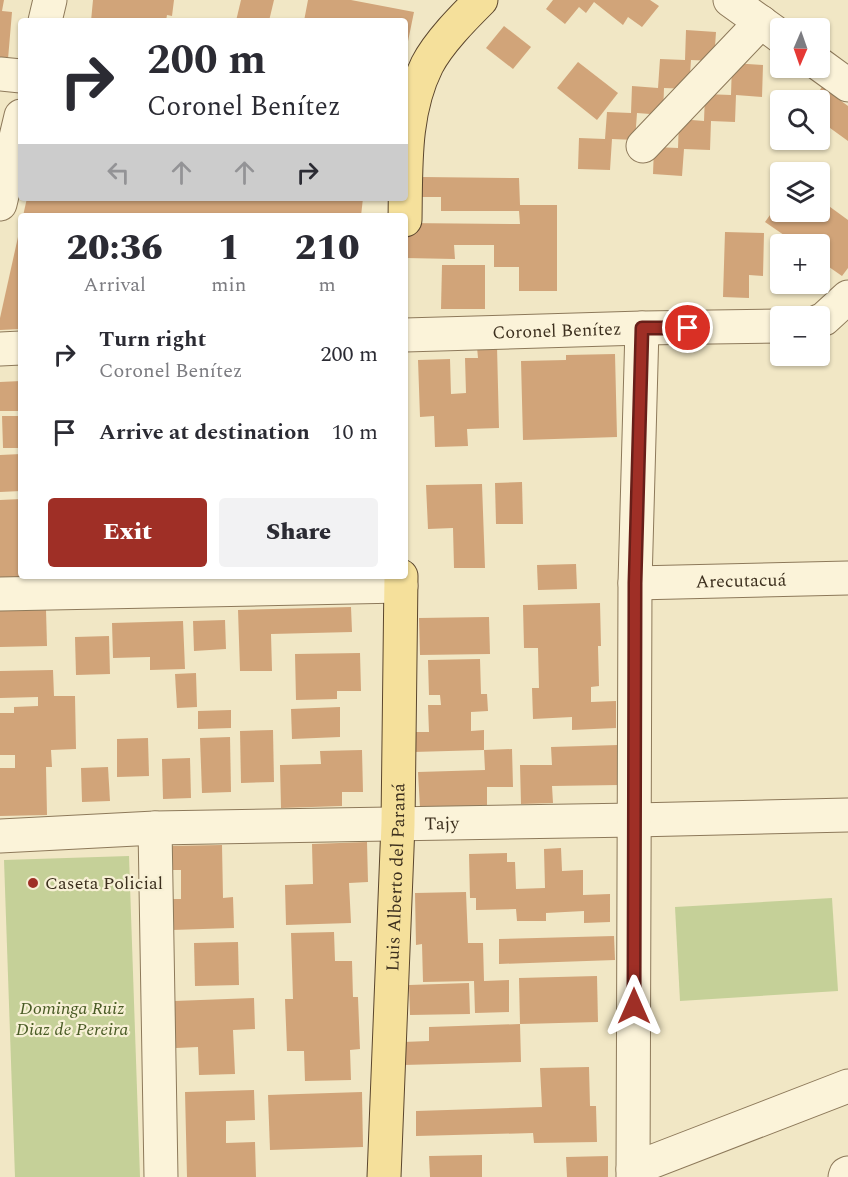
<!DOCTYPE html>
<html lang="en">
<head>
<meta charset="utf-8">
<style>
	body { margin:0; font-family:Spectral,serif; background:#f2f2f3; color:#2b2b33; height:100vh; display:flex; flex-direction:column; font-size:22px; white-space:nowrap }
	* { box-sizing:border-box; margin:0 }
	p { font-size:20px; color:#7c7c81 }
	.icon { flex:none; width:33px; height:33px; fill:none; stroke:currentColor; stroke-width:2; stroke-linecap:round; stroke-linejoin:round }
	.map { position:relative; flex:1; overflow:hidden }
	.side { position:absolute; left:18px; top:213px; width:390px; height:366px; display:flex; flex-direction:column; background:#fff; border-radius:6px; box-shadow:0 2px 4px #0004 }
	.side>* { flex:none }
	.top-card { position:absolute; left:18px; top:18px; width:390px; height:183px; border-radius:6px; box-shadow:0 2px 4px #0004; background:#fff; color:#2b2b33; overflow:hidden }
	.needle { width:39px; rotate:182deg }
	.fabs { position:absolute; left:770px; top:18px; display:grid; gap:12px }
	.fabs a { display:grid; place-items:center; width:60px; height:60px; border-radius:6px; background:#fff; box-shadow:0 2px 4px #0004; font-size:30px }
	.pin { position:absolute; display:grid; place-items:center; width:51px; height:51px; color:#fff; margin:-26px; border:3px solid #fff; border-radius:50%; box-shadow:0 2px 6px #0007 }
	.me { position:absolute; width:66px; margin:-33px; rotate:0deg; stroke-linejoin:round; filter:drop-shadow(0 0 4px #0008) }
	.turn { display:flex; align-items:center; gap:21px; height:126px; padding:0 30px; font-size:27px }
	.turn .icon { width:78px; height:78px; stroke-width:2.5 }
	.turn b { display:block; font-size:42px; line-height:51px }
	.lanes { display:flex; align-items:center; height:57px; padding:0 30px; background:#0003; justify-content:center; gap:30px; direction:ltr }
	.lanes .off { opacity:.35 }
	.eta { display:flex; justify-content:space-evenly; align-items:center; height:102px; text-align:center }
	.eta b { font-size:36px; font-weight:800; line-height:42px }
	.primary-button { display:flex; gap:12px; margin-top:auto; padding:12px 30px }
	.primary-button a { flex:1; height:69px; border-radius:6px; background:#9f2f26; color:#fff; font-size:24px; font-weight:800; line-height:69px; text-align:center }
	.primary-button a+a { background:#f2f2f3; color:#2b2b33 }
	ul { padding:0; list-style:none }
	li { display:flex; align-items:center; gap:18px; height:78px; padding:0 30px }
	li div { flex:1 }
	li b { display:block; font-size:22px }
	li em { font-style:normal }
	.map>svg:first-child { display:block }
	.green { fill:#c5d098 }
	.building { fill:#d1a479 }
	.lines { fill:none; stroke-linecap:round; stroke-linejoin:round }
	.minor-casing { stroke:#8d795a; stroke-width:35 }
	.major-casing { stroke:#5b462e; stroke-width:35 }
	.minor { stroke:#fbf3d9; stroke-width:33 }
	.major { stroke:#f5e09b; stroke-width:33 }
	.route-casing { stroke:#671f19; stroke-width:15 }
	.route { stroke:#9f2f26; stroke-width:10 }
	.poi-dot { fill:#9f2f26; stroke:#f7f0d5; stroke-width:2 }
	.labels { text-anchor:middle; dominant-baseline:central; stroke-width:4.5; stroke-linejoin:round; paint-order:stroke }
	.street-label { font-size:18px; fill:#3c2f1e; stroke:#f7f0d5 }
	.poi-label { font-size:18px; fill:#3c2f1e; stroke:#f7f0d5; text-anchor:start }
	.park-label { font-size:18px; font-style:italic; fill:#485a24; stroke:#f7f0d5 }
</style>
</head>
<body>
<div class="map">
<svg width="848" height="1177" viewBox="0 0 848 1177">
	<rect width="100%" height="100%" fill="#f1e7c5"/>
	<g class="green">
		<path d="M129,856L140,1177H15L4,860Z"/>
		<path d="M832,898L838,991L680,1001L675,907Z"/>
	</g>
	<g class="building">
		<path d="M0,0H4L2,11L12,12L8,59L0,58Z"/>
		<path d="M93,0H174L172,16L167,15L166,21H91Z"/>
		<path d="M241,0H274L269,21H236Z"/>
		<path d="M308,0H351L414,12L406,51H405V21H304Z"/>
		<path d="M553,0H650L659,6L642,27L628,17L623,25L594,2L586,13L579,7L565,24L546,9Z"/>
		<path d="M504,26L531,47L513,69L486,48Z"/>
		<path d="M686,30L716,32L714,61L691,60L689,89L664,88L663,115L637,113L635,140L612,139L610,170L578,169L579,138L605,139L607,112L631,113L632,86L658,88L660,59L685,60Z"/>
		<path d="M578,62L618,93L597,120L557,88Z"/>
		<path d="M732,63L763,65L762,97L736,95L735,122L711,121L710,150L684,149L682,176L653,174L654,147L678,148L679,119L704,121L705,94L731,95Z"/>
		<path d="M822,87L848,106V141L819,120V100H813Z"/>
		<path d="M422,177L519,178L520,205H557V291H519V267H494V245H454L455,259L405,258V223L520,224L519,211H441V197H422Z"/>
		<path d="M27,198H363L361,216H23Z"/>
		<path d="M780,201V212H816L819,214L826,204L848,220V268L842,276L819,260V244H797L765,222Z"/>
		<path d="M20,228L21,329L0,330V318Z"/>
		<path d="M725,232L764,233L763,276L749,275V298L723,297Z"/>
		<path d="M442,265H485V309H441Z"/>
		<path d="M497,346L499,428L467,429L468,446L435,447L434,416L420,417L418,360L450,359L451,394L466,393L465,358H478L477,347Z"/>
		<path d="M615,354L617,437L523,440L521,361L566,360V355Z"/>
		<path d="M21,381V411H0V382Z"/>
		<path d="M2,416H21V448H3Z"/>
		<path d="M21,454V491L0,492V455Z"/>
		<path d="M522,482L523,524H496L495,483Z"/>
		<path d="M482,484L485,568H454L453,528L428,529L426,485Z"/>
		<path d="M21,499V576H45V578L0,579V500Z"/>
		<path d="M576,564L577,589L538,590L537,565Z"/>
		<path d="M600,603L601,646H598L599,686L591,687V702L616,701V728L572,730V717L533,719L532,688H539L538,648H524L523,605Z"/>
		<path d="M351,607L352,632L271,634L272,671H240L238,610Z"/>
		<path d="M46,610L47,646L0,647V611Z"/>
		<path d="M489,617L490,654L420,655L419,618Z"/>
		<path d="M225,620L226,649L194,651L193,621Z"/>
		<path d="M183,621L185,669L150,670V657L113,658L112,623Z"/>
		<path d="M109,636L110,674L76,675L75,637Z"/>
		<path d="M360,653L361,691H337V699L296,700L295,654Z"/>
		<path d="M480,659L481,694H487L488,711L471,712V731L484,730V750L512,749L513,787H487V806L420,808L418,772L485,770L484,750L413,752V732H429L428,705H441L440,695H429L428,660Z"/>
		<path d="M53,670L54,696H75L76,749L51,750L52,767H46L47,815L0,816V768H15V755H0V713H14V707L38,706V697L0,698V671Z"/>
		<path d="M196,673L197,707L177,708L175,674Z"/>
		<path d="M340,707V737L292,739L291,709Z"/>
		<path d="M231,710V728L198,729V711Z"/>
		<path d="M273,730L274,782L241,783L240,731Z"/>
		<path d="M230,737L231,792L202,793L200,738Z"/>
		<path d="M148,738L149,776L117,777V739Z"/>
		<path d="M618,745L619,785L552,786L553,803L521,804L520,765H552L551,747Z"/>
		<path d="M362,750L363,792H342V806L281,808L280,765L321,764L320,751Z"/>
		<path d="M190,758L191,798L163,799L162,759Z"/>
		<path d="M108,767L110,801L82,802L81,768Z"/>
		<path d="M367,842L368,882L349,883L351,923L286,925L285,885L313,884L312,844Z"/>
		<path d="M222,845L223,898L233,897L234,928L172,930L171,899H181V870H166L165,846Z"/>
		<path d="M561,848L562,871L583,870V895L610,894V922L584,923V911L546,913V921H517L516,909L476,910V898H470L469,854L507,853V862H515L516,889L545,888L544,849Z"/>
		<path d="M466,892L468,943H483L484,981L509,980V1012L475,1013L474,981L423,982L422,944L416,945L415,893Z"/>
		<path d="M334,932L335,961H352L353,997H358L360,1049L350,1050L351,1080L305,1081L304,1051H287L285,999H293L291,933Z"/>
		<path d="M614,936L615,960L499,964V939Z"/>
		<path d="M238,942L239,985L195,986L194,943Z"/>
		<path d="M597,976L598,1022L520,1024L519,978Z"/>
		<path d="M469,983L470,1014L410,1015L409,985Z"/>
		<path d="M254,998L255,1029L233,1030L235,1074L199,1075L198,1047L176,1048L174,1001Z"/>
		<path d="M520,1024L521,1062L403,1065V1042L429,1041V1027Z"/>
		<path d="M589,1067L590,1106H596L597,1142L534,1143L533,1133L416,1136V1111L542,1107L540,1068Z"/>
		<path d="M254,1090L255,1120L226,1121V1143L255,1142L256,1177H187L185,1092Z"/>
		<path d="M362,1092L363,1147L270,1150L268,1095Z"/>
		<path d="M482,1155V1177H430L429,1156Z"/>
		<path d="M608,1156V1177H567L566,1157Z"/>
	</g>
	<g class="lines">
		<g class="minor-casing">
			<g id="minor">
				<path d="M730,0L780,36"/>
				<path d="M45,21L50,0"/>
				<path d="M819,64L848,85"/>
				<path d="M0,74L21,76"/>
				<path d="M643,146L761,22"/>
				<path d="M0,204L21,116"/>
				<path d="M819,321L824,319L848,297"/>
				<path id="s1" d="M405,335L642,328L780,326"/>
				<path d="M0,349L21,348"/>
				<path id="s2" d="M635,583L848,578"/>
				<path d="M0,594L401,586"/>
				<path d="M155,828L161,1177"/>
				<path id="s3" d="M0,836L155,828L635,820L848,815"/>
				<path d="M633,1169L848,1086"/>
				<path d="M633,1177L635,583L642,328"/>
				<path d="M845,1177L846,1174L848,1173"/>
			</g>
		</g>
		<g class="major-casing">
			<g id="major">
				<path d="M405,220C406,168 403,113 427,65C439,42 463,18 481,0"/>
				<path id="s4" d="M384,1177L398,824L401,576"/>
			</g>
		</g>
		<use href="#minor" class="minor"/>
		<use href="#major" class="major"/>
	</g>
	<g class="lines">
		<g class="route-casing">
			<path id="route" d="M634,1006L635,583L642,328H688"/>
		</g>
		<use href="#route" class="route"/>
	</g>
	<circle class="poi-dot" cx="33" cy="883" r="6"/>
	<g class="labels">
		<g class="street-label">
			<text stroke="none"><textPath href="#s1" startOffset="152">Coronel Benítez</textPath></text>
			<text stroke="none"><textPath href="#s2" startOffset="106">Arecutacuá</textPath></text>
			<text stroke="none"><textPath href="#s3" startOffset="442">Tajy</textPath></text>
			<text stroke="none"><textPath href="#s4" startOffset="300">Luis Alberto del Paraná</textPath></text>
		</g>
		<g class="poi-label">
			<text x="45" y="883">Caseta Policial</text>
		</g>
		<g class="park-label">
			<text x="72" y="1008">Dominga Ruiz<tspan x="72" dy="21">Diaz de Pereira</tspan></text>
		</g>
	</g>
</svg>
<div class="fabs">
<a><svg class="needle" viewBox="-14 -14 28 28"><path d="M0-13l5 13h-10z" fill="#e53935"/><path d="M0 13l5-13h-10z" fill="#7c7c81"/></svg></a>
<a><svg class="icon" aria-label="search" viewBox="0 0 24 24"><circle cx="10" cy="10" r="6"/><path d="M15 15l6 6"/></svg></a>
<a><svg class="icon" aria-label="layers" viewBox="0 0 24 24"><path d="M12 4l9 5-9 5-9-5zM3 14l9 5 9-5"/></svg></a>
<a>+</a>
<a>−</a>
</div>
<div class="pin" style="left:688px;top:328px;background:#d93025"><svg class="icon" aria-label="arrive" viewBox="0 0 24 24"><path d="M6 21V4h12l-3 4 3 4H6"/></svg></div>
<svg class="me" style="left:634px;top:1006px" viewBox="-20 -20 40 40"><path d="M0-17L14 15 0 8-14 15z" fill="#9f2f26" stroke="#fff" stroke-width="4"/></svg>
<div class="top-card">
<div class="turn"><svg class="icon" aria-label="right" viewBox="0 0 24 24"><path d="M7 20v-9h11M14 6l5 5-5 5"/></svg><div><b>200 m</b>Coronel Benítez</div></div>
<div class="lanes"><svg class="icon off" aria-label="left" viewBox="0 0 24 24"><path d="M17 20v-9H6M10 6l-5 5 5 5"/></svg><svg class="icon off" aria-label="ahead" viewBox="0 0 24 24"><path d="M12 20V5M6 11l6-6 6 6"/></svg><svg class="icon off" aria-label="ahead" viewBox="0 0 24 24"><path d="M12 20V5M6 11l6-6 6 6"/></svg><svg class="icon" aria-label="right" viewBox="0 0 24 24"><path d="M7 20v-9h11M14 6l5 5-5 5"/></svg></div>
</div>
<section class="side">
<div class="eta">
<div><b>20:36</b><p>Arrival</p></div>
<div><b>1</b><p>min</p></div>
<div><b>210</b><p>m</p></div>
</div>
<ul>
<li><svg class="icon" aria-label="right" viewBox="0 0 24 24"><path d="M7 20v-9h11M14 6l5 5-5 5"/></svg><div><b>Turn right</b><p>Coronel Benítez</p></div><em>200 m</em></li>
<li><svg class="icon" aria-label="arrive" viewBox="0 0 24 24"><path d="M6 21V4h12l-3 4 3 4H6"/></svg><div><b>Arrive at destination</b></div><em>10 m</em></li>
</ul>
<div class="primary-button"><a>Exit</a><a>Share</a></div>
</section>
</div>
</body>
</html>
